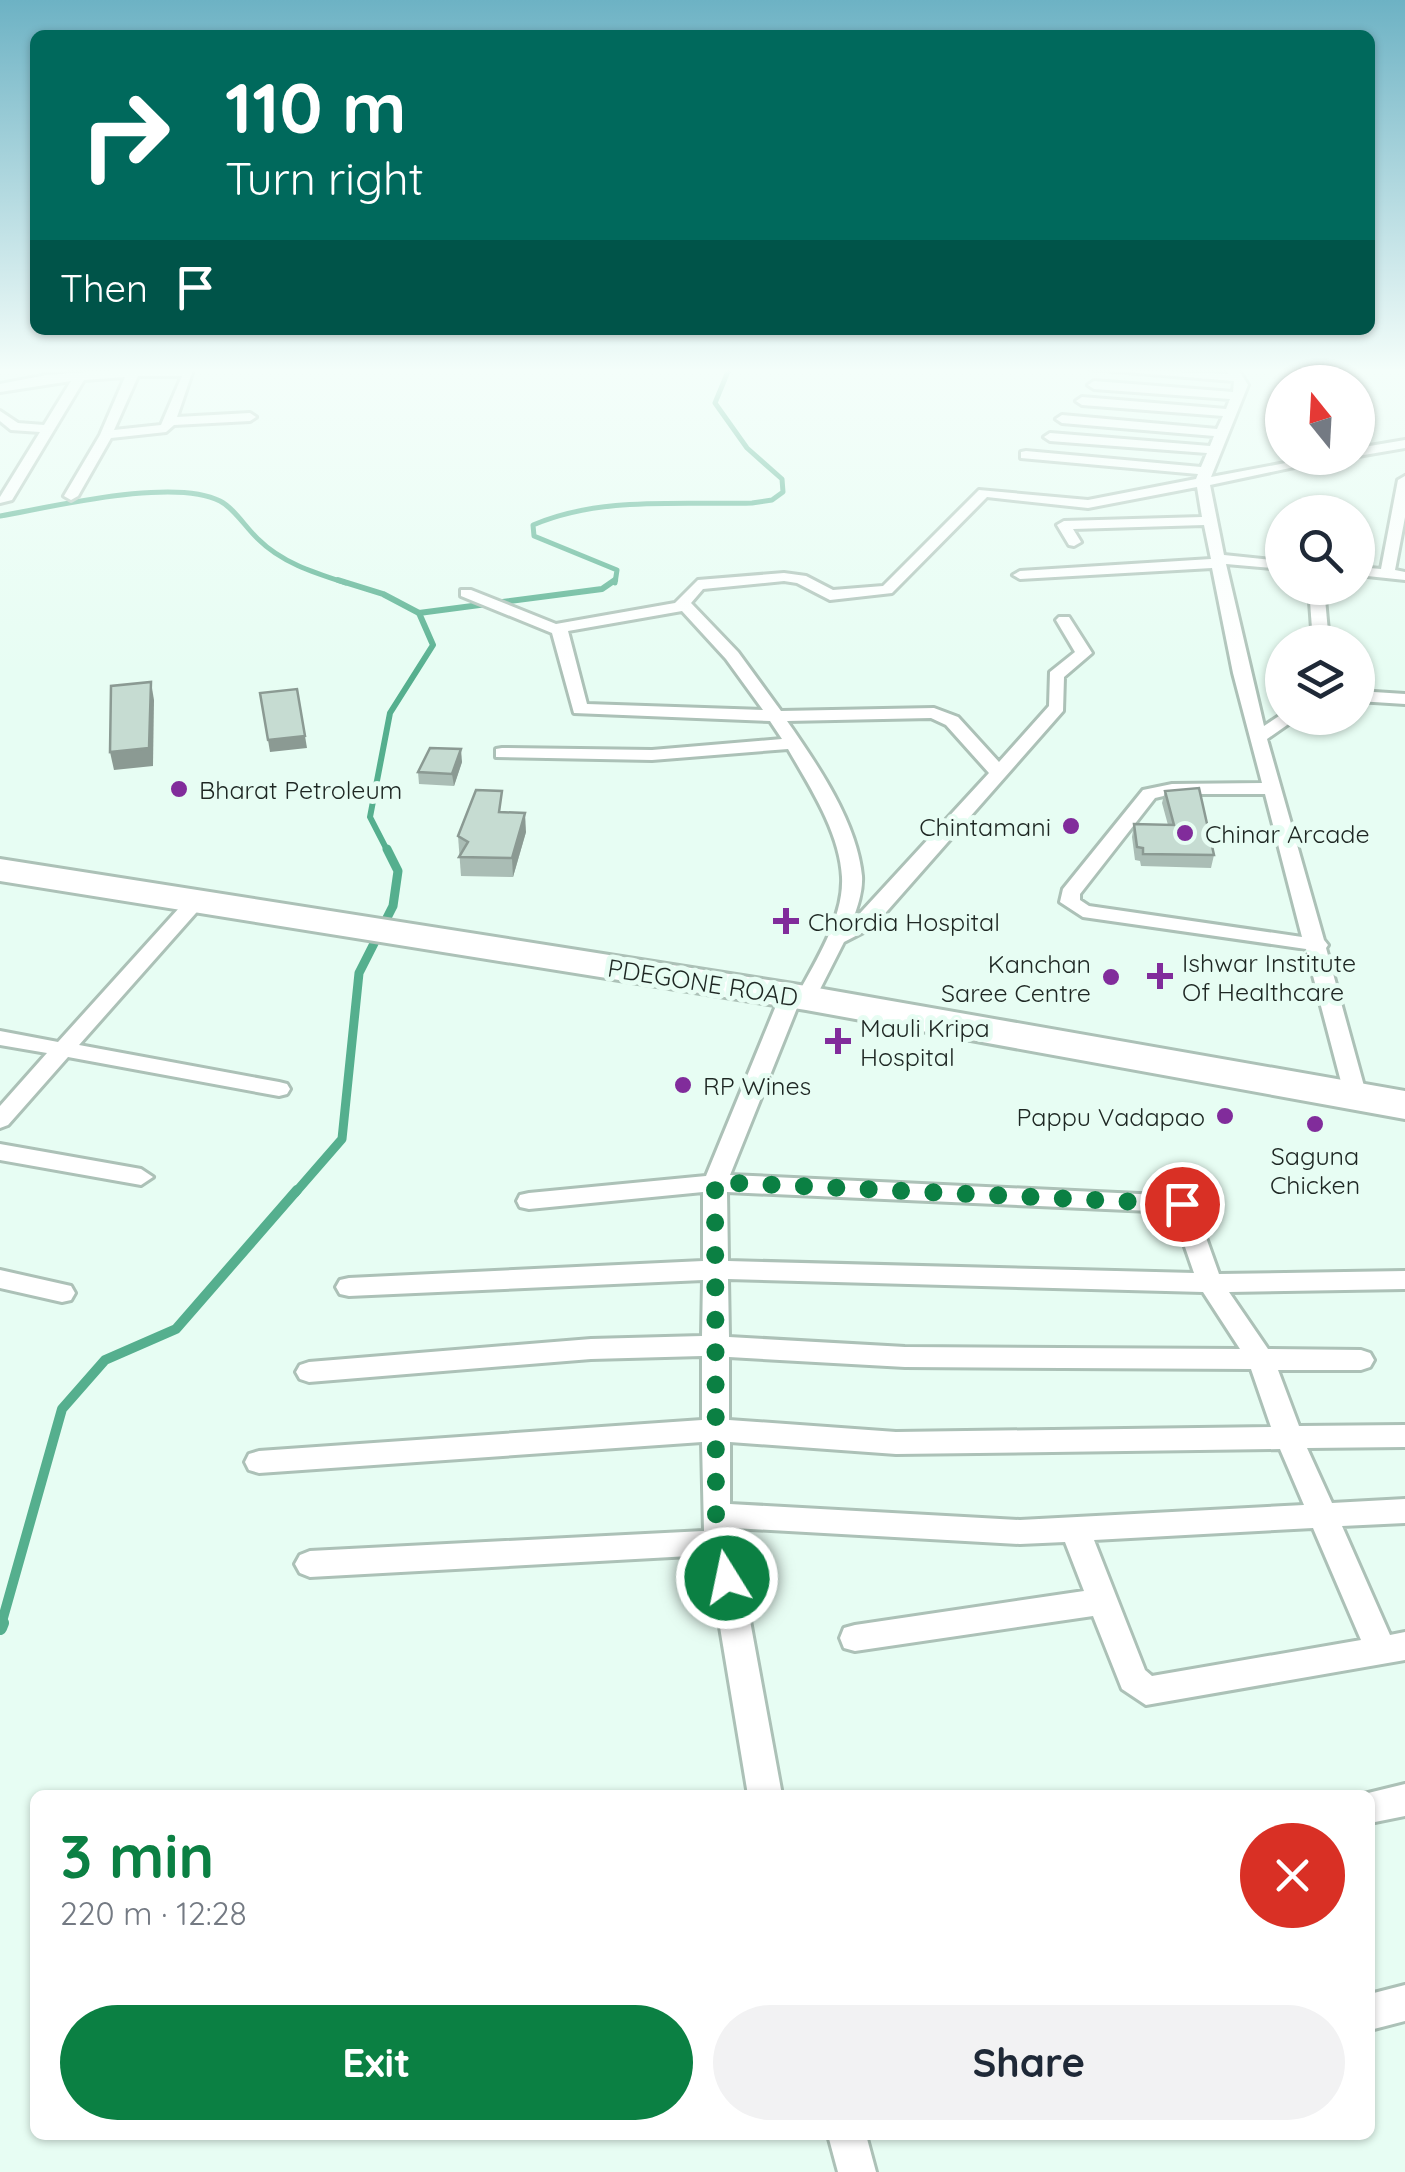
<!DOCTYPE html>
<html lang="en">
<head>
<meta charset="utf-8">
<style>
	body { margin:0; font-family:Quicksand,sans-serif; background:#f2f2f3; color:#1f2937; height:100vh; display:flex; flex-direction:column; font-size:38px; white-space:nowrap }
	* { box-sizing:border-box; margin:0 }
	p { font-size:32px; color:#747a83 }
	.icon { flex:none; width:55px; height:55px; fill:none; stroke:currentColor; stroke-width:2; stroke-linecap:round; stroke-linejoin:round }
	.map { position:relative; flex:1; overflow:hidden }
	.sheet { position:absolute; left:30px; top:1790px; width:1345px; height:350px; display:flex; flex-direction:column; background:#fff; border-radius:15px; box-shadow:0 2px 8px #0004 }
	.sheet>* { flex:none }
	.banner { position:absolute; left:30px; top:30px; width:1345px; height:305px; border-radius:15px; box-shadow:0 2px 8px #0004; background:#00695c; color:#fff; overflow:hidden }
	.needle { width:65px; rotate:342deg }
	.tools { position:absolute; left:1265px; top:365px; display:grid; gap:20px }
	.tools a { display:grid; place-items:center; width:110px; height:110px; border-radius:50%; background:#fff; box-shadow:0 2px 8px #0004; font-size:50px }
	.pin { position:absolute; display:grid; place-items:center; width:85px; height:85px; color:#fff; margin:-42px; border:5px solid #fff; border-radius:50%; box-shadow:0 2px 10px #0007 }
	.me { position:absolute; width:110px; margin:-55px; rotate:350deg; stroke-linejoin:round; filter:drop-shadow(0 0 8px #0008) }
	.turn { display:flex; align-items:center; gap:35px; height:210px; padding:0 30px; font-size:45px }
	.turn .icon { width:130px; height:130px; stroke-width:2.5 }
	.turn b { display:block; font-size:70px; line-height:85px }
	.then { display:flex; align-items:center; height:95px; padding:0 30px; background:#0003; gap:20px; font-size:38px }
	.round { display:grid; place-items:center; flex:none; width:105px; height:105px; border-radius:52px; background:#f2f2f3 }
	.overview { display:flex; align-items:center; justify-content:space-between; height:170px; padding:0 30px }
	h1 { font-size:60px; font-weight:800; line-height:75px; color:#0b8043 }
	.action { display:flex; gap:20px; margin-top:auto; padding:20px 30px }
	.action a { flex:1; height:115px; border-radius:60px; background:#0b8043; color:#fff; font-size:40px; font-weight:800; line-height:115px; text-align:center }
	.action a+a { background:#f2f2f3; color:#1f2937 }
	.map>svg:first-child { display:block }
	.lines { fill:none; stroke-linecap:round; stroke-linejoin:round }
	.stream-far4 { stroke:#55af8e; stroke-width:5 }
	.stream-far3 { stroke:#55af8e; stroke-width:6 }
	.stream-far2 { stroke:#55af8e; stroke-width:9 }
	.stream-far1 { stroke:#55af8e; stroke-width:10 }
	.stream { stroke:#55af8e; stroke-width:14 }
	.street-casing { stroke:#acc1b7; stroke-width:6 }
	.highway-casing { stroke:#acc1b7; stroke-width:6 }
	.street { fill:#fff; fill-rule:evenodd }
	.highway { fill:#fff; fill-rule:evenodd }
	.wall { fill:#aabdb5 }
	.shaded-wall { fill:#8b9a93 }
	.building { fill:#c6dcd2; stroke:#8b9a93; stroke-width:2.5 }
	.route { stroke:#0b8043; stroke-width:18; stroke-dasharray:0 32.4 }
	.poi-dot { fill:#812c9b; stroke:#e7fdf3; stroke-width:4 }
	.labels { text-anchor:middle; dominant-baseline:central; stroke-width:10; stroke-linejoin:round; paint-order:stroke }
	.poi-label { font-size:25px; fill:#1e2723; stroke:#e7fdf3; text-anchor:start }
	.street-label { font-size:25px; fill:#1e2723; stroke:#e7fdf3 }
</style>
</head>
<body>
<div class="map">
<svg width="1405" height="2172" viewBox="0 0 1405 2172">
	<rect width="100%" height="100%" fill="#e7fdf3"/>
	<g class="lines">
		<g class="stream-far4">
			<path d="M0,516C52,507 174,477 220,501C234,508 246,528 258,539C282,563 315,573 346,583"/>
			<path d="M615,583L617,570L534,536L533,525C601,496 679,505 752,503L772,500L783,492L782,479L747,448L715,403L729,369"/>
		</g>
		<g class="stream-far3">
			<path d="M338,580L383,594L419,613L602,589L615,580"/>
			<path d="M388,852L370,817L390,713L433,645L419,613"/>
		</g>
		<path class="stream-far2" d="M295,1193L342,1139L359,973L393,906L398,871L387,849"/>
		<path class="stream-far1" d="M1,1625L62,1409L105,1360L176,1329L297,1190"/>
		<path class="stream" d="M0,1628L2,1623"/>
		<g class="street-casing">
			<g id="street">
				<path d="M129,369L193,370L177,417L250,413L256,417L250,421L174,425L166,432L111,438L78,496L71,500L64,496L100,435L125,377L84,380L12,500L0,503V497L40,432L11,430L0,421V411L18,423L44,425L71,381L0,392V384L47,375ZM138,376H182L161,425L114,430Z"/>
				<path d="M1090,369L1229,374L1226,369H1238L1248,385L1211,477L1312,458H1337L1210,485L1224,555L1282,561V569L1226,564L1264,726L1282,714V718H1297L1267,739L1324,940L1328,945L1326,948L1367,1097L1356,1104L1345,1097L1306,949L1083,917L1060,902L1063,889L1143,790L1172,784L1262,783L1233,673L1212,568L1020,579L1013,575L1020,571L1211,559L1204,525L1073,529L1081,542L1074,546L1069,545L1057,525L1064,521L1202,517L1197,487L1088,508L987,497L892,593L830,600L797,583L784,581L703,589L691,603L738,652L781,711L934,708L958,717L999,762L1049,706L1050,672L1075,652L1056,620L1059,617H1069L1092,653L1064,677L1063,711L873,927L844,942L813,1003H799L730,1175L1182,1196L1191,1198L1194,1204L1219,1274L1405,1271V1289L1229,1292L1268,1349L1361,1350L1370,1353L1374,1360L1370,1367L1361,1370H1278L1299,1426L1405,1425V1447L1307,1448L1332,1503L1405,1499V1523L1342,1526L1390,1635L1405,1632V1660L1146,1705L1122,1689L1093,1616L855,1651L844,1648L840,1638L844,1628L855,1625L1084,1591L1065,1542L1020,1544L733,1528L782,1795H748L708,1555L310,1577L300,1573L295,1564L300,1555L310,1551L704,1531L702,1442L259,1473L249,1470L245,1462L249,1454L259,1451L702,1420V1356L591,1359L309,1382L300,1379L296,1372L300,1365L309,1362L591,1339L702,1336L703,1280L349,1296L340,1294L336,1287L340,1280L349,1278L703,1261V1192L529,1209L520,1207L517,1201L520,1195L529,1193L706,1176L780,996L791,990L799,992C817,959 844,916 842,877C840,833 810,787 788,749L652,760L496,757V749L502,748L652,750L782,739L770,721L574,713L552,633L461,596V590H471L556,624L675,603L698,580L784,573L806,576L833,590L883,586L979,490L1088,500L1196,479L1198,474L1021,458V452L1026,451L1201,467L1207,453L1050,441L1044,437L1050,433L1210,446L1214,436L1062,423L1056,419L1062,415L1217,429L1223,416L1082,405L1076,401L1082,397L1226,409L1230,399L1094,389L1088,385L1094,381L1233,392L1234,381ZM682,611L726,659L763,710L587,704L568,631ZM931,718L946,725L989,773L852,922C857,908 863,892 862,876C857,822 817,764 787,721ZM1172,794H1265L1302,937L1089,906L1080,900V894L1155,798ZM727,1192L1173,1212L1194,1273L728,1261ZM728,1279L1203,1292L1240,1349L905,1347L729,1337ZM729,1357L905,1367L1251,1369L1271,1427L896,1432L729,1420ZM730,1442L896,1454L1280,1449L1304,1505L1020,1520L730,1504ZM1313,1528L1361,1640L1152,1676L1145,1670L1094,1540Z"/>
				<path d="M1405,440V448L1358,456V448Z"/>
				<path d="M1405,476V517L1395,570L1405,572V580L1358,575V567L1381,569L1398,480Z"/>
				<path d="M1309,588H1324L1329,642H1313Z"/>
				<path d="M1358,691L1405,694V704L1358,701Z"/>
				<path d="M196,895L206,901L203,905L79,1045L279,1082L287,1084L290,1089L287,1094L279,1096L68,1057L8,1125L0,1128V1106L47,1053L0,1045V1031L58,1042L189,897Z"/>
				<path d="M0,1144L141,1169L153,1177L141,1185L0,1160Z"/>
				<path d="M0,1270L71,1286L75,1293L71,1300L62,1302L0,1288Z"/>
				<path d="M1405,1784V1816L1370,1823V1795H1360Z"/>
				<path d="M1405,1985V2021L1370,2030V1994Z"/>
				<path d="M828,2135H866L876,2172H838Z"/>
			</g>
		</g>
		<g class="highway-casing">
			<path id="highway" d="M0,859L806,986L1405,1091V1119L806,1010L0,881Z"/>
		</g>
		<use href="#street" class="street"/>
		<use href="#highway" class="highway"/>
	</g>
	<g class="wall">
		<path d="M462,762L454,786L419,784L418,772Z"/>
		<path d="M1165,791L1214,855L1211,868L1141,866L1140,861L1135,860L1132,837L1134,824L1168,825L1162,803Z"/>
		<path d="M503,812L526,832L513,877L461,876L458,836Z"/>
	</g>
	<g class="shaded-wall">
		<path d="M151,682L154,700L153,766L114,770L110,752Z"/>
		<path d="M305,736L307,748L270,752L268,740Z"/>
		<path d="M461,749L462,762L454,786L452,774Z"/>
		<path d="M525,813L526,832L513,877L512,858Z"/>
	</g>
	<g class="building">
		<path d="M151,682L149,748L110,752L111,686Z"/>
		<path d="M297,689L305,736L268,740L260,693Z"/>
		<path d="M430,748L461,749L452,774L418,772Z"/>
		<path d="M1199,788L1214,855L1143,854V848L1137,847L1134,824L1174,825L1165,791Z"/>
		<path d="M476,790L502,791L499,812L525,813L512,858L459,857L468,842L458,836Z"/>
	</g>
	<linearGradient id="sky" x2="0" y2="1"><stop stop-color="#6db2c4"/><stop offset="0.55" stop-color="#f4fefa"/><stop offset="1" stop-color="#f4fefa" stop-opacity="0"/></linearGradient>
	<rect width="1405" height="673" fill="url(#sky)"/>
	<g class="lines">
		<path class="route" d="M727,1578L716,1516L715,1182L1182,1204"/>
	</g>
	<g class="poi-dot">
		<circle cx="179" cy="789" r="10"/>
		<circle cx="1071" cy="826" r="10"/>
		<circle cx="1185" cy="833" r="10"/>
		<path d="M781 906h10v10h10v10h-10v10h-10v-10h-10v-10h10z"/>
		<path d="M1155 961h10v10h10v10h-10v10h-10v-10h-10v-10h10z"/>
		<circle cx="1111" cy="977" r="10"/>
		<path d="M833 1026h10v10h10v10h-10v10h-10v-10h-10v-10h10z"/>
		<circle cx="683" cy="1085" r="10"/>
		<circle cx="1225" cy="1116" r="10"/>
		<circle cx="1315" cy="1124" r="10"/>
	</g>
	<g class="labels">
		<g class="poi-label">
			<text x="199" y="789">Bharat Petroleum</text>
			<text x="1051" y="826" text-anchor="end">Chintamani</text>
			<text x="1205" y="833">Chinar Arcade</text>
			<text x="808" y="921">Chordia Hospital</text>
			<text x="1182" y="962">Ishwar Institute<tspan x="1182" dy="29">Of Healthcare</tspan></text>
			<text x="1091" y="963" text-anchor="end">Kanchan<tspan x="1091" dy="29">Saree Centre</tspan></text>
			<text x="860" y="1027">Mauli Kripa<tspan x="860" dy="29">Hospital</tspan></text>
			<text x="703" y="1085">RP Wines</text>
			<text x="1205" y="1116" text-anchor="end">Pappu Vadapao</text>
			<text x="1315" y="1155" text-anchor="middle">Saguna<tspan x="1315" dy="29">Chicken</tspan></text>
		</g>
		<g class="street-label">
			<text transform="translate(703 982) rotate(9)">PDEGONE ROAD</text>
		</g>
	</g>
</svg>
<div class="tools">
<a><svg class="needle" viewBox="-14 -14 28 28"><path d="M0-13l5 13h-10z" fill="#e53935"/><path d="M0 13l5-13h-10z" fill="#747a83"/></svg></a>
<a><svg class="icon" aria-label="search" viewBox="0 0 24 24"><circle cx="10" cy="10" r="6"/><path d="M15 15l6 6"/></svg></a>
<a><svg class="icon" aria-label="layers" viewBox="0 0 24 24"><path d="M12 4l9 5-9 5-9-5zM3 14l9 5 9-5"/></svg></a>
</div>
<div class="pin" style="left:1182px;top:1204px;background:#d93025"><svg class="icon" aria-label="arrive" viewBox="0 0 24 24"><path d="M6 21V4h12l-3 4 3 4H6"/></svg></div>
<svg class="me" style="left:727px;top:1578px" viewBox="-20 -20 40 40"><circle r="17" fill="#0b8043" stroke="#fff" stroke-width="3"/><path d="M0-11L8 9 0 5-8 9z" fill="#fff"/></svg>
<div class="banner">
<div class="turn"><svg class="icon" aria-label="right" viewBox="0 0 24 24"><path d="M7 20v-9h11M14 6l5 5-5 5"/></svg><div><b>110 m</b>Turn right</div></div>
<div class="then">Then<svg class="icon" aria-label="arrive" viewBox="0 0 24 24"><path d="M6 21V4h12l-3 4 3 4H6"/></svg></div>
</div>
<section class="sheet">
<div class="overview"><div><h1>3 min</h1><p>220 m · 12:28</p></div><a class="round" style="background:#d93025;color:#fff"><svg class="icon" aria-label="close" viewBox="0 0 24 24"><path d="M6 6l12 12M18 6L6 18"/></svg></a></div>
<div class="action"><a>Exit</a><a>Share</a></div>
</section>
</div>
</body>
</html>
